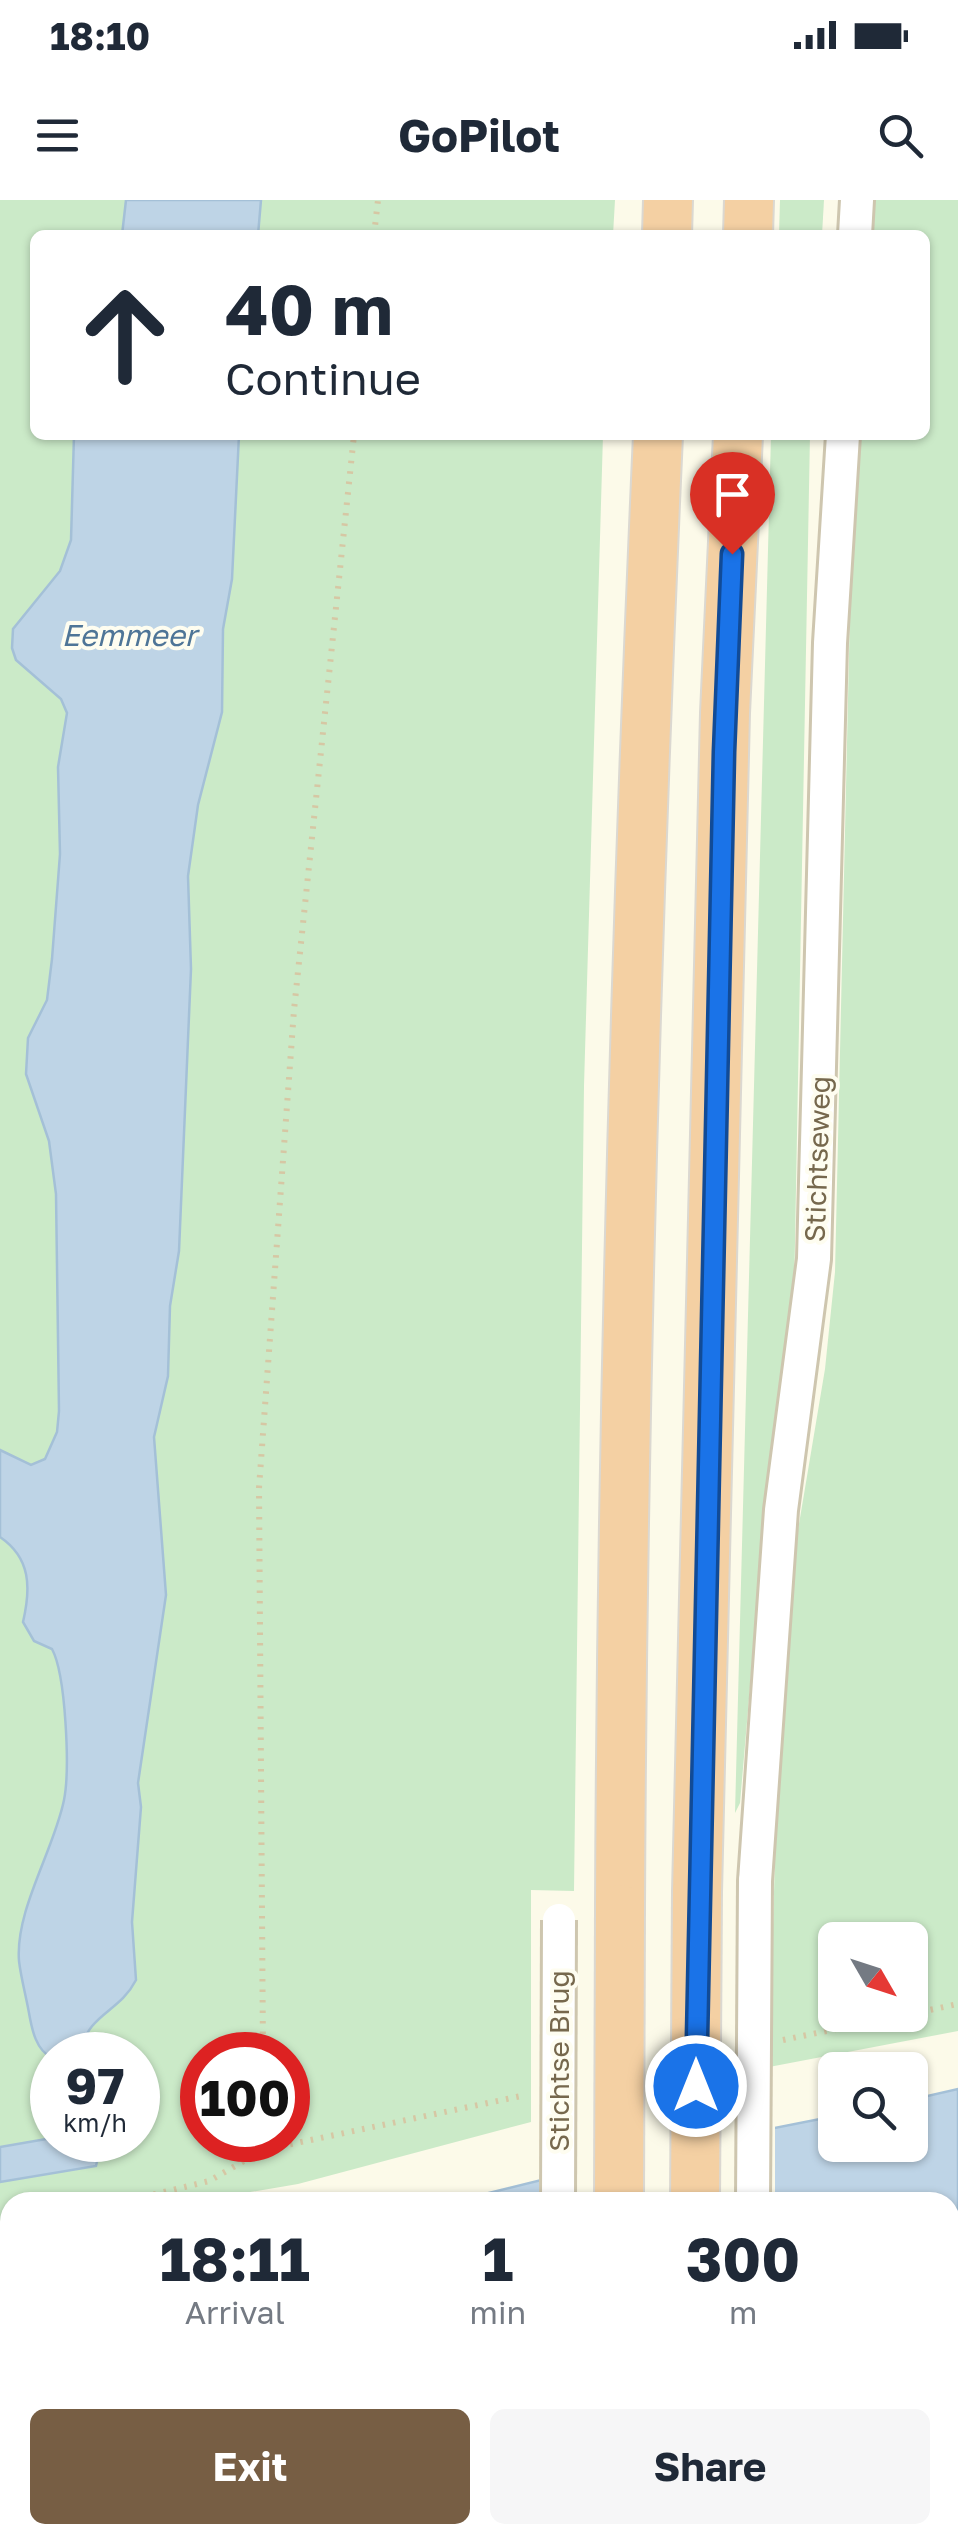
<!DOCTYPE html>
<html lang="en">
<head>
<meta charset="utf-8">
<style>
	body { margin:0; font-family:"Golos Text",sans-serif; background:#f6f6f7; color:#1f2937; height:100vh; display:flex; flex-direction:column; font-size:38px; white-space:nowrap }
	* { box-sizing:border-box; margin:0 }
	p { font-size:32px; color:#747a83 }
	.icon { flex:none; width:55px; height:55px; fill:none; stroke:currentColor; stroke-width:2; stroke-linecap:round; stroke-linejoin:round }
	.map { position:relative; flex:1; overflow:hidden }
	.sheet { position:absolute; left:0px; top:1992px; width:960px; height:352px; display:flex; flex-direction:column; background:#fff; border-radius:30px 30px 0 0; box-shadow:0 2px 8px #0004 }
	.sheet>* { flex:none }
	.banner { position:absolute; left:30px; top:30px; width:900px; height:210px; border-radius:15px; box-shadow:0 2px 8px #0004; background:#fff; color:#1f2937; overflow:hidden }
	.needle { width:65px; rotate:129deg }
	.buttons { position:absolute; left:818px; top:1722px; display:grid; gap:20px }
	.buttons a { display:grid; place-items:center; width:110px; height:110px; border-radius:15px; background:#fff; box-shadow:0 2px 8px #0004; font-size:50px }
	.speed { position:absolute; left:30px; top:1832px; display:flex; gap:20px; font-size:50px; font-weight:700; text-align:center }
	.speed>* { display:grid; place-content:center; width:130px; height:130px; border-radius:50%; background:#fff; box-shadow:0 2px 8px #0004; line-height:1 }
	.speed small { font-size:25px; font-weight:400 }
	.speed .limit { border:15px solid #d22; background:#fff; color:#111 }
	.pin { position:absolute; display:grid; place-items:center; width:85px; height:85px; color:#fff; margin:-102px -42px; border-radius:50% 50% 50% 0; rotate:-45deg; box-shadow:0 0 10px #0007 }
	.pin .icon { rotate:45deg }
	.me { position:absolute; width:110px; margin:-55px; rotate:0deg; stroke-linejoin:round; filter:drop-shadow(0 0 8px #0008) }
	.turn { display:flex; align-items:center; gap:35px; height:210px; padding:0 30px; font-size:45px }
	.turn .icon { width:130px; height:130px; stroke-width:2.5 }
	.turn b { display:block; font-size:70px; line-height:85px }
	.eta { display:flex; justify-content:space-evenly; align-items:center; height:170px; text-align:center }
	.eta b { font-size:60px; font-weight:700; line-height:70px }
	.action { display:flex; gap:20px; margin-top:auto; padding:20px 30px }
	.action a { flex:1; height:115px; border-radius:15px; background:#775e44; color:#fff; font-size:40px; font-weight:700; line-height:115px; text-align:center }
	.action a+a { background:#f6f6f7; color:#1f2937 }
	.status { display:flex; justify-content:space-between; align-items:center; height:70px; padding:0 50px; background:#fff; direction:ltr }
	.status svg { height:28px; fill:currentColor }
	header { display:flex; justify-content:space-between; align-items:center; height:130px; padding:0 30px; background:#fff; font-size:45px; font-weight:700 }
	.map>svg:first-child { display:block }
	.green { fill:#cbeac8; fill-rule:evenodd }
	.water { fill:#bed4e6; stroke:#a4c0d7; stroke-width:2.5 }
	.pier { fill:#fcfae9 }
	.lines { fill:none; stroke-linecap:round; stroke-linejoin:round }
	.minor-casing { stroke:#cec6af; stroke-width:38 }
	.highway-casing { stroke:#dbd8d1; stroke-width:52 }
	.path { stroke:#d6c7a4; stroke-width:6; stroke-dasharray:2.5 8; stroke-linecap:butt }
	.minor { stroke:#fff; stroke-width:32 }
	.highway { stroke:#f4d0a3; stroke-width:48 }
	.minor-bridge-casing { stroke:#cec6af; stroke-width:38; stroke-linecap:butt }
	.highway-bridge-casing { stroke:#dbd8d1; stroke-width:52; stroke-linecap:butt }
	.minor-bridge { stroke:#fff; stroke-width:32 }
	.highway-bridge { stroke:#f4d0a3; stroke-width:48 }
	.route-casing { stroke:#114b97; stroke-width:25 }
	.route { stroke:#1a73e8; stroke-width:18 }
	.labels { text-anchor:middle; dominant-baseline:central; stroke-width:8; stroke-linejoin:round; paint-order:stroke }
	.street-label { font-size:28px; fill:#76684d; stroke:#fefdf0 }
	.water-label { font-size:30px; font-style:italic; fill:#4e7597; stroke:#fefdf0 }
</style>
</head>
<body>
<div class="status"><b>18:10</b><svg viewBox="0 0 49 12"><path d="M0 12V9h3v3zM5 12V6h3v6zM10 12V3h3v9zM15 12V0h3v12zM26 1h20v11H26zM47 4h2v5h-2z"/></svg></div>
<header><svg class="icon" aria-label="menu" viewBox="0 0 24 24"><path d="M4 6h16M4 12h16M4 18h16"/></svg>GoPilot<svg class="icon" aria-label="search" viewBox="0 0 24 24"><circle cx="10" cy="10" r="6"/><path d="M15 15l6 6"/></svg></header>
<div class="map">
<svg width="958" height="2343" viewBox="0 0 958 2343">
	<rect width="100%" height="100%" fill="#fcfae9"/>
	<g class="green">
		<path d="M0,0H615L613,35H35V235H603L584,886L574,1691L531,1690V1922L298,1984L191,2002H10V2335H535L0,2343ZM52,1855H138V1940H52ZM202,1855H288V1940H202Z"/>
		<path d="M780,0H824L822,35H779Z"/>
		<path d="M869,0H958V1831L769,1867L776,1622L798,1330L825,1169L835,1072L854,235H925V35H866ZM835,1740H910V1815H835Z"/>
		<path d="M771,235H810L794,1096L767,1290L740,1603L735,1613Z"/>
	</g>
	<g class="water">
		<path d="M126,0H261L258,35H122Z"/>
		<path d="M74,235H239L232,379L223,429L222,512L198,605L188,676L191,769L179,1051L170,1106L168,1176L154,1237L166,1395L138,1583L141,1607L132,1722L136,1780C119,1813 90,1812 80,1851L52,1858C36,1850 32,1830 29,1813C26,1796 21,1778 19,1761C15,1710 54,1650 64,1600C70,1570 66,1475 52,1449L34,1441L23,1422C31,1388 31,1358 0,1337V1250L31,1265L45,1259L57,1232L59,1211L56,994L49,941L26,874L28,838L47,800L52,759L60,654L58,567L67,513L61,499L16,460L12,448L13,429L60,371L71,340Z"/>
		<path d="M958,1889V2343H0V2091L10,2089V2335H950V2002H452L655,1952L835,1916V1945H910V1900Z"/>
		<path d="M52,1938L102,1940L96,1966L0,1982V1947Z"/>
	</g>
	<path class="pier" d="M775,1923V2002H539V1974Z"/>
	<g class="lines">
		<g class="minor-casing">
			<g id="minor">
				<path d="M855,35L857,0"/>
				<path d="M755,1681L781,1310L814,1059L830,443L843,235"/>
				<path d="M557,2343V2335"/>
				<path d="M752,2343V2335"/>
			</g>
		</g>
		<g class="highway-casing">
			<g id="highway">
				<path d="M667,35L668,0"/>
				<path d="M748,35L749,0"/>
				<path d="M697,1692L725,513L738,235"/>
				<path d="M620,1709C622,1218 636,726 658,235"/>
				<path d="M618,2343V2335"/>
				<path d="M693,2343V2335"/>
			</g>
		</g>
		<g class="path">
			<path d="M374,35L378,0"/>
			<path d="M910,1814L958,1804"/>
			<path d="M783,1840L904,1815"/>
			<path d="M263,1855L259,1288L294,810L354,235"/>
			<path d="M123,2002L209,1981L263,1950L526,1895"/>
			<path d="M0,2034L10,2031"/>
		</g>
		<use href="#minor" class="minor"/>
		<use href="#highway" class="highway"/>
		<g class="minor-bridge-casing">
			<g id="minor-bridge">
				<path d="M558,2002L559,1720"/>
				<path d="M753,2002L755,1681"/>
			</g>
		</g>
		<g class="highway-bridge-casing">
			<g id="highway-bridge">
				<path d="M619,2002L620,1709"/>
				<path d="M695,2002L697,1692"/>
			</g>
		</g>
		<use href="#minor-bridge" class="minor-bridge"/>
		<use href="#highway-bridge" class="highway-bridge"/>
	</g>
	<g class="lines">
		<g class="route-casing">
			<path id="route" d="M696,1886L724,552L732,354"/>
		</g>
		<use href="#route" class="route"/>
	</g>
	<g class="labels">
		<g class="street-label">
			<text transform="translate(817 959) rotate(-88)">Stichtseweg</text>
			<text transform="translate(558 1861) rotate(-90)">Stichtse Brug</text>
		</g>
		<g class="water-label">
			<text x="129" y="435">Eemmeer</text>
		</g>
	</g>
</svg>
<div class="buttons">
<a><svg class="needle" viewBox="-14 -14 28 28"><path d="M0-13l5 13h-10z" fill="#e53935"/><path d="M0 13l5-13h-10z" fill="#747a83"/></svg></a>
<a><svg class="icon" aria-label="search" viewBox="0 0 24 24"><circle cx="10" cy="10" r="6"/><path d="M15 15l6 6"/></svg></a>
</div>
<div class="speed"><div>97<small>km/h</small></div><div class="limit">100</div></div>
<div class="pin" style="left:732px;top:354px;background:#d93025"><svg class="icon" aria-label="arrive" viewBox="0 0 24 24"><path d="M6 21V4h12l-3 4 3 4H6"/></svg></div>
<svg class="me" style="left:696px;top:1886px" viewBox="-20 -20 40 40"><circle r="17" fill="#1a73e8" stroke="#fff" stroke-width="3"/><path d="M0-11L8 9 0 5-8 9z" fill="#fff"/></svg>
<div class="banner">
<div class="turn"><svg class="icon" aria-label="ahead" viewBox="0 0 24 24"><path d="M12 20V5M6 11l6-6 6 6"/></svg><div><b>40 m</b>Continue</div></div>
</div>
<section class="sheet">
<div class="eta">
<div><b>18:11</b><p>Arrival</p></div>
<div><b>1</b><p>min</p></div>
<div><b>300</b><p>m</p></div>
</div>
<div class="action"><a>Exit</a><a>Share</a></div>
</section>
</div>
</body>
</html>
